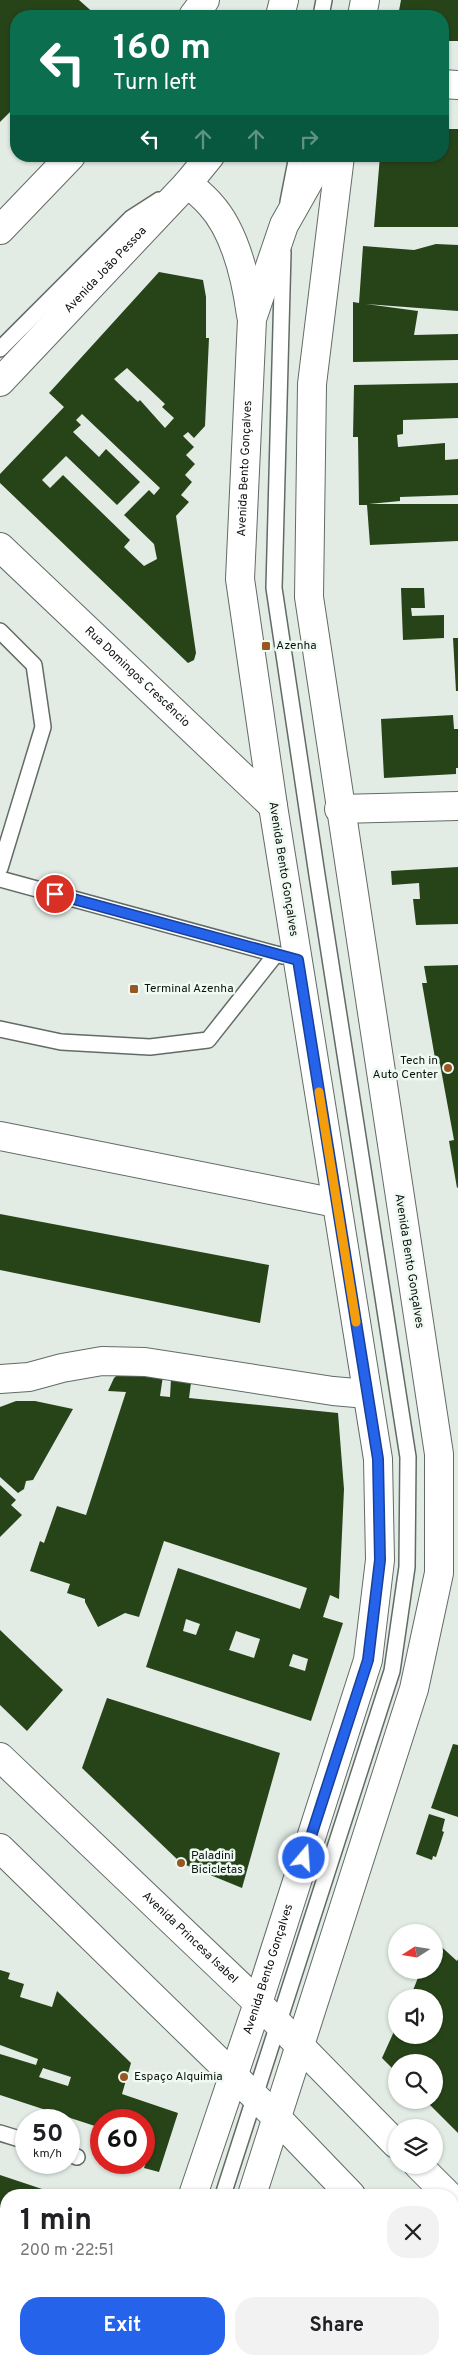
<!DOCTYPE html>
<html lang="en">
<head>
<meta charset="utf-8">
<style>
	body { margin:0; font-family:Overpass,sans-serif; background:#f2f2f2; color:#202124; height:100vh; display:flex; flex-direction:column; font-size:19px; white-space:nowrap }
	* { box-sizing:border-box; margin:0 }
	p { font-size:16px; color:#757577 }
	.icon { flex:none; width:28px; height:28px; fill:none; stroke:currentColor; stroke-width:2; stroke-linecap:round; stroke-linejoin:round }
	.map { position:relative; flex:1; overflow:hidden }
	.panel { position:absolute; left:0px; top:2189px; width:459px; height:176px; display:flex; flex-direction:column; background:#fff; border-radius:20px 20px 0 0; box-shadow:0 1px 4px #0004 }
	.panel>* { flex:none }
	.hud { position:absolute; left:10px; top:10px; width:439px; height:152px; border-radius:20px; box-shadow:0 1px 4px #0004; background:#0b6e4f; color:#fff; overflow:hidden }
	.needle { width:32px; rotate:258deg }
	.controls { position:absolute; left:388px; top:1924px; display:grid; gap:10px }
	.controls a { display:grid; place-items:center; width:55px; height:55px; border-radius:50%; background:#fff; box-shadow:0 1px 4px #0004; font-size:25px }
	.speed { position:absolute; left:15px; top:2109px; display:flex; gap:10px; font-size:25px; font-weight:700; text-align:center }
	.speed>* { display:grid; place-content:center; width:65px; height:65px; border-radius:50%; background:#fff; box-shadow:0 1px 4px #0004; line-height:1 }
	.speed small { font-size:12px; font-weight:400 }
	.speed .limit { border:8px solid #d22; background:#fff; color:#111 }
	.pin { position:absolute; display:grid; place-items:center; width:42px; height:42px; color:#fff; margin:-21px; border:2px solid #fff; border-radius:50%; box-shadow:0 1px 5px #0007 }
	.me { position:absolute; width:55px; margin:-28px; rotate:18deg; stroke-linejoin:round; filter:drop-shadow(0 0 4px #0008) }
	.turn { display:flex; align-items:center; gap:18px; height:105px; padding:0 20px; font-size:22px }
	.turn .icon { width:65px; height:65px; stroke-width:2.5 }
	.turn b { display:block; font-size:35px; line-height:42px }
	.lanes { display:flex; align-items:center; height:48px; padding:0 20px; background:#0003; justify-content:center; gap:25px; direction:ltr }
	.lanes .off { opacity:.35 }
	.round { display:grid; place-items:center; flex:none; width:52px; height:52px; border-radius:20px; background:#f2f2f2 }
	.summary { display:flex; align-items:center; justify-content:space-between; height:85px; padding:0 20px }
	h1 { font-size:30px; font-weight:700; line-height:38px }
	.action { display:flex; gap:10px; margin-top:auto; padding:10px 20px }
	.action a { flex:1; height:58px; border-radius:20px; background:#2563eb; color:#fff; font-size:20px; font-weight:700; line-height:58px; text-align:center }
	.action a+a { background:#f2f2f2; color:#202124 }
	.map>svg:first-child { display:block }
	.green { fill:#bcc68d }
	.building { fill:#274419; fill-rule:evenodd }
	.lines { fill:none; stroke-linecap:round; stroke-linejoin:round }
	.service-casing { stroke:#626b66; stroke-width:18 }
	.minor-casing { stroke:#626b66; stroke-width:30 }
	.tertiary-casing { stroke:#626b66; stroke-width:30 }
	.secondary-casing { stroke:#626b66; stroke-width:30 }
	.primary-casing { stroke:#626b66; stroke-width:30 }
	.service { stroke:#fff; stroke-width:15 }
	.minor { stroke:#fff; stroke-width:28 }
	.tertiary { stroke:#fff; stroke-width:28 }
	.secondary { stroke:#fff; stroke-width:28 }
	.primary { stroke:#fff; stroke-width:28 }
	.route-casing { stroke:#184099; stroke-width:12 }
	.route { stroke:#2563eb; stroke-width:9 }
	.slow { stroke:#f59e0b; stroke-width:9 }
	.poi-dot { fill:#975622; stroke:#effaf3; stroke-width:2 }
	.labels { text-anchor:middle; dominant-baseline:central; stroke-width:5; stroke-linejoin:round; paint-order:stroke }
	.street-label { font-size:12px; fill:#0f1210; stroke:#effaf3 }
	.poi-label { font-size:12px; fill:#0f1210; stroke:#effaf3; text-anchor:start }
</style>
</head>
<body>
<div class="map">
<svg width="458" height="2364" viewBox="0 0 458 2364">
	<rect width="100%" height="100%" fill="#e2ece5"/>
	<path class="green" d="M248,2359H406L404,2364H246Z"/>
	<g class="building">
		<path d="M0,0H79L97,16H16V106L0,122Z"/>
		<path d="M401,0H458V41H442V16H398Z"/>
		<path d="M442,129H458V227H374L380,156H442Z"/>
		<path d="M436,244L458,245V311L366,304L418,311L414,335L458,334V360L353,362V302L359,303L363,246L414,250Z"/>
		<path d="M159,272L203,280L206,297V338H209L205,426L194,438L188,432L183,436L194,447L186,455L195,464L185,475L192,482L181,495L189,502L176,516L196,653L194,660L188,663L0,483V474L64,407L49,393ZM127,368L165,404L162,407L174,418L165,428L140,400L138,402L114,379ZM82,414L160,488L154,495L149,490L124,515L154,544L157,559L144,566L124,547L130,540L63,475L50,488L42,480L66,456L117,505L140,482L106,449L99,457L73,432L81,425L76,420Z"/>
		<path d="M458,383V418L403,420V434L397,435L398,447L445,443V460L458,459V495L400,497V501L369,504H458V541L370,545L367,505H359L358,437H353L354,385Z"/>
		<path d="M401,588H424L425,608H411L412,616L444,615V638L403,640Z"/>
		<path d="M453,638H458V691H456Z"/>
		<path d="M453,715L454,729H458V768H456V774L384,778L381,719Z"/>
		<path d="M458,867V924L416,925L413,899H420L419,883L392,885L391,871Z"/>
		<path d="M458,965V1187L457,1188L449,1141L454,1140L440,1064H436L422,983H427L424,966Z"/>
		<path d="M0,1214L269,1265L260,1323L0,1270Z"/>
		<path d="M121,1372L163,1376L160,1396L170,1397L171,1379L191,1383L189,1398L338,1413L344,1489L339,1599L330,1595L323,1617L343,1623L311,1721L146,1667L178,1568L300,1609L307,1588L164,1541L139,1617L125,1613L98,1627L85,1602V1599L67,1593L70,1584L30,1571L40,1541L44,1543L57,1506L86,1515L126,1392L108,1391L114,1378ZM186,1619L200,1624L196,1635L183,1631ZM236,1631L260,1639L254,1658L229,1650ZM293,1654L308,1659L305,1671L289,1666Z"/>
		<path d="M16,1401H35L73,1409L33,1480L26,1481L24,1489L18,1493L0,1477V1407Z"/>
		<path d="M0,1485L16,1500L11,1505L22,1515L0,1537Z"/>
		<path d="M0,1630L63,1690L27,1731L0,1705Z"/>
		<path d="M107,1698L280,1753L242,1888L181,1863L82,1768Z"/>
		<path d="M453,1744L458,1745V1817L431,1808Z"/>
		<path d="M429,1814L445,1819L442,1831L444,1832L436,1857L433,1856L432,1860L416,1854Z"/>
		<path d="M434,1940L457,1961L458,1959V2133L425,2100H434V2062H396V2072L382,2058L396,2027V2035H434V1998H410L421,1970H434Z"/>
		<path d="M0,1970L10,1973L8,1979L24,1984L20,1997L52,2007L57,1991L131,2063L122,2094L178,2113L159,2172L144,2168L146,2162L144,2161V2120H101V2128L0,2095V2054L36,2065L38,2059L0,2045ZM43,2068L71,2077L68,2086L39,2077Z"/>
		<path d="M0,2175L60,2195H6V2274L0,2272Z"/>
		<path d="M0,2303L6,2305V2359H89L87,2364H0Z"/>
	</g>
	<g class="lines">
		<g class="service-casing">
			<g id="service">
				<path d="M321,16L324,0"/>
				<path d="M288,202L297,156"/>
				<path d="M0,349L131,218L159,200"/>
				<path d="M0,631L34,665L43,727L0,868"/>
				<path d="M0,879L283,956"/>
				<path d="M0,1029L61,1042L150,1047L208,1040L276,954"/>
				<path d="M0,2133L26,2141"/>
				<path d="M69,2154L77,2157"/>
				<path d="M223,2195L392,1671L407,1567L408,1457L317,875L274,588L283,252"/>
				<path d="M168,2364L170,2359"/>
			</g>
		</g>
		<g class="minor-casing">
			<g id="minor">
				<path d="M442,84L458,85"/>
				<path d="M339,809L458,806"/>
				<path d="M0,1136L336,1203"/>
				<path d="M0,1379L29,1377L62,1368L102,1361L145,1362L333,1391L367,1394"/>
			</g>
		</g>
		<g class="tertiary-casing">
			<g id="tertiary">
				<path id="s1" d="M0,547L273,806"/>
			</g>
		</g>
		<g class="secondary-casing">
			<g id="secondary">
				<path id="s2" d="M0,1757L258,2003L396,2144"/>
				<path d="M0,1848L277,2118L351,2195"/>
				<path d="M418,2165L448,2195"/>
				<path d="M452,2292L458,2298"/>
			</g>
		</g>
		<g class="primary-casing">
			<g id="primary">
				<path d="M193,16L205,0"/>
				<path d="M280,16L284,0"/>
				<path d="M362,16L365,0"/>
				<path d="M188,183C195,190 203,196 210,204C236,232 246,279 251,315"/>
				<path d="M0,230L71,156"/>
				<path id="s3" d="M0,382L188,183L210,156"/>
				<path id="s4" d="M193,2195L258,2003L368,1660L380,1560L378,1459L273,806L240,579L252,319L284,225L323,156"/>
				<path d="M252,2195L414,1689L439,1573V1454L309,597L312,384L340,156"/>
				<path d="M137,2364L139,2359"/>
				<path d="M196,2364L197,2359"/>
			</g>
		</g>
		<use href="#service" class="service"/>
		<use href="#minor" class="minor"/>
		<use href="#tertiary" class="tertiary"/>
		<use href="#secondary" class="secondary"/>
		<use href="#primary" class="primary"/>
	</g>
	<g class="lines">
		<g class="route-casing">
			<path id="route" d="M55,894L298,960L378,1459L380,1560L368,1660L304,1858"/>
		</g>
		<use href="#route" class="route"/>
		<path class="slow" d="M319,1092L356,1322"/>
	</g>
	<g class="poi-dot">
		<rect x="261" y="641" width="10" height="10" rx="2.5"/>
		<rect x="129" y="984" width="10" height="10" rx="2.5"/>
		<circle cx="448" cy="1068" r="5"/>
		<circle cx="181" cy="1863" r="5"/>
		<circle cx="124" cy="2077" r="5"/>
	</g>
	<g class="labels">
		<g class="street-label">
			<text stroke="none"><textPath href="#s3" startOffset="154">Avenida João Pessoa</textPath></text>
			<text stroke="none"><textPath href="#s4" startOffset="1766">Avenida Bento Gonçalves</textPath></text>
			<text stroke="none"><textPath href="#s1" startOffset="189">Rua Domingos Crescêncio</textPath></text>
			<text transform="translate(283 869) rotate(81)">Avenida Bento Gonçalves</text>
			<text transform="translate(409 1261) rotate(81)">Avenida Bento Gonçalves</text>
			<text stroke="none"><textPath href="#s2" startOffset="262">Avenida Princesa Isabel</textPath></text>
			<text stroke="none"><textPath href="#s4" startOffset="238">Avenida Bento Gonçalves</textPath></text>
		</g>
		<g class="poi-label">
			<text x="276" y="646">Azenha</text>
			<text x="144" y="989">Terminal Azenha</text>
			<text x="438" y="1061" text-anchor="end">Tech in<tspan x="438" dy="14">Auto Center</tspan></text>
			<text x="191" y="1856">Paladini<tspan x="191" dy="14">Bicicletas</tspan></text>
			<text x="134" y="2077">Espaço Alquimia</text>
		</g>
	</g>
</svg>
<div class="controls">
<a><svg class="needle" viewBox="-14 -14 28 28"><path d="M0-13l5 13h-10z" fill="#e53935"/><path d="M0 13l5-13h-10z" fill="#757577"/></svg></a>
<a><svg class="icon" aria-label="sound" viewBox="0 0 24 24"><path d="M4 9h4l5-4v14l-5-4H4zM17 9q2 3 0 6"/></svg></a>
<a><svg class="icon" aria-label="search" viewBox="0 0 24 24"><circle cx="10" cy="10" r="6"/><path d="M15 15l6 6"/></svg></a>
<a><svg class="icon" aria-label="layers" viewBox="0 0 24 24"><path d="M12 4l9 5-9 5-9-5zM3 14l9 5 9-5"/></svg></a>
</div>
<div class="speed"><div>50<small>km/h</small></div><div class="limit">60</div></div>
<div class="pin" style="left:55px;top:894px;background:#d93025"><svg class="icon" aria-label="arrive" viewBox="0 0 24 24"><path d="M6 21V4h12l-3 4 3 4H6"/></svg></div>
<svg class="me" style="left:304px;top:1858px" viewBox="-20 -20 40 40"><circle r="17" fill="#2563eb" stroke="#fff" stroke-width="3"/><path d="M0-11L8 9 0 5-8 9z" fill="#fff"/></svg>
<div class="hud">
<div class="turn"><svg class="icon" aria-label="left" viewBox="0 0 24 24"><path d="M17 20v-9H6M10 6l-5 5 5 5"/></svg><div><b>160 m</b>Turn left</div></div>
<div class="lanes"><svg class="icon" aria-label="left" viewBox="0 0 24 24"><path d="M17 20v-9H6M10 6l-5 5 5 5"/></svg><svg class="icon off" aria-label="ahead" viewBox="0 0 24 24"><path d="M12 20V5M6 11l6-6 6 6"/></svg><svg class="icon off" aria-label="ahead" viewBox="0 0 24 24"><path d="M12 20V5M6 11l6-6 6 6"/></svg><svg class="icon off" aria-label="right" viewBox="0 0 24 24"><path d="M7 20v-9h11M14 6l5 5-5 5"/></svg></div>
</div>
<section class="panel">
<div class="summary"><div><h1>1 min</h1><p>200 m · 22:51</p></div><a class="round"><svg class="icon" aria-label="close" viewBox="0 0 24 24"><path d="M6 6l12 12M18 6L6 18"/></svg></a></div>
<div class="action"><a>Exit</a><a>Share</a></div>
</section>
</div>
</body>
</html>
